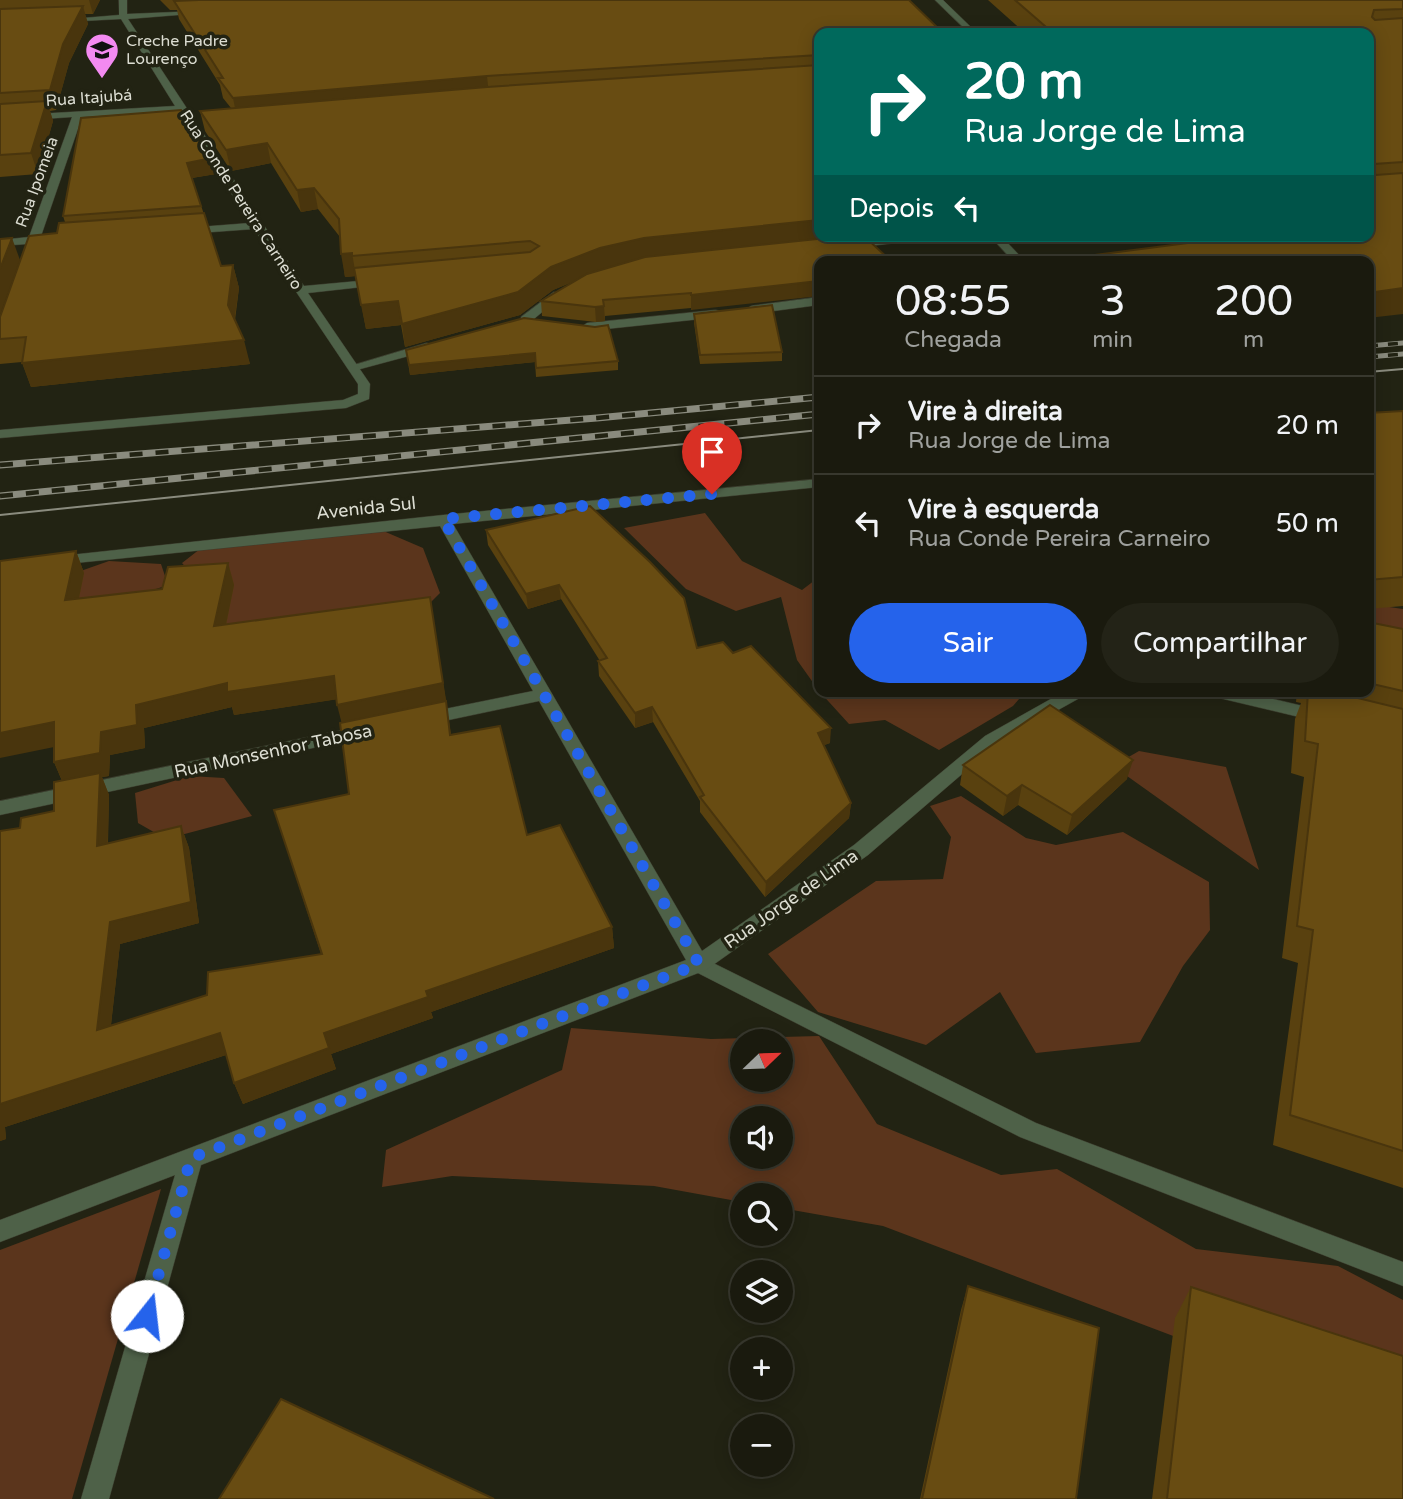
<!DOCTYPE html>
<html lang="pt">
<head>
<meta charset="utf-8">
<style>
	body { margin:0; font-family:"Varela Round",sans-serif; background:#232317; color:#f1f3f6; height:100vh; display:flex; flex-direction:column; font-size:26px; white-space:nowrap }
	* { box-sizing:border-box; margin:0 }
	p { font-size:23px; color:#9fa19e }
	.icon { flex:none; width:38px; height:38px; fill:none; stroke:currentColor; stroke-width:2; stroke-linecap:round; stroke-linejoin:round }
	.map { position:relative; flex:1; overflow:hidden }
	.sheet { position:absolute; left:814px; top:256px; width:560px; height:441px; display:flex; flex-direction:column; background:#1a1a0e; border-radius:14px; box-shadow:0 4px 18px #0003,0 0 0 2px #38382e }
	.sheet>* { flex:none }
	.banner { position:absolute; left:814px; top:28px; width:560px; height:214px; border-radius:14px; box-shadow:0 4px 18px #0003,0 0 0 2px #38382e; background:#00695c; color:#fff; overflow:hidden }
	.needle { width:46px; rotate:67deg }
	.fabs { position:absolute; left:730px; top:1029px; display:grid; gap:14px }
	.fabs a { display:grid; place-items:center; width:63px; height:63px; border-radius:50%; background:#1a1a0e; box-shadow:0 4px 18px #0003,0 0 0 2px #38382e; font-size:35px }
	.pin { position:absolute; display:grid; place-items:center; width:60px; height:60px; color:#fff; margin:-72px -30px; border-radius:50% 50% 50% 0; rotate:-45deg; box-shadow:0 0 7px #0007 }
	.pin .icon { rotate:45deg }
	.me { position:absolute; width:77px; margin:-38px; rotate:16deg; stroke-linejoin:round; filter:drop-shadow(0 0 5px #0008) }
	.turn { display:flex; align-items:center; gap:24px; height:147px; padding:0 35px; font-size:32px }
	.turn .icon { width:91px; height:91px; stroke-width:2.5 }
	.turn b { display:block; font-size:49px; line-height:60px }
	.then { display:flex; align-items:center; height:66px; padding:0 35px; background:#0003; gap:14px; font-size:26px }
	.eta { display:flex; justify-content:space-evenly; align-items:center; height:119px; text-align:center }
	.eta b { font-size:42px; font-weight:600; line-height:49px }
	.action { display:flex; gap:14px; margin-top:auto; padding:14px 35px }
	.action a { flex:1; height:80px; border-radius:42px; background:#2563eb; color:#fff; font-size:28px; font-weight:600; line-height:80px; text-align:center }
	.action a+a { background:#232317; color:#f1f3f6 }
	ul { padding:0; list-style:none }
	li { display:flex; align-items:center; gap:21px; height:98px; padding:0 35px; border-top:2px solid #38382e }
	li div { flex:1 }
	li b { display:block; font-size:26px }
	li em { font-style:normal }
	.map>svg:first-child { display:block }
	.green { fill:#5b351c; fill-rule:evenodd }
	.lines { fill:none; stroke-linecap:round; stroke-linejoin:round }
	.lane-casing { stroke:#3c3d2e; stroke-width:1 }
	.street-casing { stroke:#3c3d2e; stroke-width:1 }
	.lane { fill:#4e6148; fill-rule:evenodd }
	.street { fill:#4e6148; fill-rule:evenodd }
	.tram { stroke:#8a8b7e; stroke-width:2 }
	.rail-far1-casing { stroke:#8a8b7e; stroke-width:5 }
	.rail-casing { stroke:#8a8b7e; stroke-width:7 }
	.rail-far1 { stroke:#222313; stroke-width:3.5; stroke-dasharray:10; stroke-linecap:butt }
	.rail { stroke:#222313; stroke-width:4.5; stroke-dasharray:13; stroke-linecap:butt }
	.wall { fill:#59410f; fill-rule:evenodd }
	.shaded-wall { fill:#49350d }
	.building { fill:#684c12; stroke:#49350d; stroke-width:2 }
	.route { stroke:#2563eb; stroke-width:12; stroke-dasharray:0 21.6 }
	.labels { text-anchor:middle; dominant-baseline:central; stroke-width:7; stroke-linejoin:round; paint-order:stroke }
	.far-poi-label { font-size:16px; fill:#dcddd2; stroke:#222313; text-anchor:start }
	.far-street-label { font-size:16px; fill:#dcddd2; stroke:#222313 }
	.street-label { font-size:18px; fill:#dcddd2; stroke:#222313 }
</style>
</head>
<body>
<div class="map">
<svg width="1403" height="1499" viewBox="0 0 1403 1499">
	<rect width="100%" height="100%" fill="#222313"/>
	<g class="green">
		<path d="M705,513L742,561L802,590L819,577V691L797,660L781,597L736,611L686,589L624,528Z"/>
		<path d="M381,530L423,548L440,593L416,617L215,649L195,578L182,563L200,549Z"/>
		<path d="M109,561L161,564L168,585L138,595L68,604L75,573Z"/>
		<path d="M1369,604L1403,609V643L1369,635Z"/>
		<path d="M819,691H1026L1013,706L939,750L885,720L849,724Z"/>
		<path d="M1139,751L1226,767L1259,870L1113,766Z"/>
		<path d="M190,776L224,778L252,816L166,839L138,823L135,793Z"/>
		<path d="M961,796L1026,838L1056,845L1123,832L1209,882L1210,930L1183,966L1140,1042L1036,1053L1000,992L926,1045L818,1012L768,954L876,881L943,879L951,837L930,806Z"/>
		<path d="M571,1028L711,1039L819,1036L877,1124L1001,1175L1057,1169L1196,1249L1338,1266L1403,1300V1438L1234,1359L883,1226L781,1208L780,1195H742V1202L654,1186L452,1176L382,1187L386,1150L562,1070ZM742,1041H780V1080H742ZM742,1118H780V1157H742Z"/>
		<path d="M161,1189L72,1499H0V1250Z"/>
	</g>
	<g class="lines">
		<g class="lane-casing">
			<g id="lane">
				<path d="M900,236H938L933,239L850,248L845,245L850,242Z"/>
				<path d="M990,236H1001L1025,261H1013Z"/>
				<path d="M554,292L564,294L529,323H521V317Z"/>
				<path d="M819,297V305L751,314L745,310L751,306Z"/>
				<path d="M716,310L720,311V317L587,331L581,327L587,323Z"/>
				<path d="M427,343L431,344V350L353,371L347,367Z"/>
				<path d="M699,956L1036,1123L1403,1262V1286L1020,1137L692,970L689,964L692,958Z"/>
			</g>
		</g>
		<g class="street-casing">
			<g id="street">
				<path d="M119,0H127V14L199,11L203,13L128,19L304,286L380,279L386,282L380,285L308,293L370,384L369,399L346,408L0,438V430L343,400L358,394V384L254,229L185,234L180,231L185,228L250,223L179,111L82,117L41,236H49L54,239L38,243L34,253L30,254L24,251L27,244L0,246V240L29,237L72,117L0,122V116L175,106L121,19L63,22L59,20L119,15Z"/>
				<path d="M935,0H943L977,33H969Z"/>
				<path d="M819,479V487L453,524L702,951L854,845L985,736L1065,691H1087L1085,695L997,744L868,855L706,970L201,1165L109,1499H81L175,1175L0,1242V1220L686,960L539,701L425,725L416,719L425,713L533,691L440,526L56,565L48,560L51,557L443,515Z"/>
				<path d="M1207,691H1240L1320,710L1329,716L1320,722L1215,697Z"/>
				<path d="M363,726L372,732L369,736L0,815V801Z"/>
			</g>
		</g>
		<use href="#lane" class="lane"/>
		<use href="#street" class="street"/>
		<g class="tram">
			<path d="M1368,372L1403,369"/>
			<path d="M0,515L819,430"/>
		</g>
		<g class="rail-far1-casing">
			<g id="rail-far1">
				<path d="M1368,346L1403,343"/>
				<path d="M1368,357L1403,354"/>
			</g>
		</g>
		<g class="rail-casing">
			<g id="rail">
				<path d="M0,465L597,418L819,397"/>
				<path d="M0,496L819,414"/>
			</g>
		</g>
		<use href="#rail-far1" class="rail-far1"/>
		<use href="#rail" class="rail"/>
	</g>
	<g class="wall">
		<path d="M0,0H100L93,14H85L88,24L69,63L56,110L50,111L53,121L38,174L0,177Z"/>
		<path d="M160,0H909L819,33V236L691,310V308L605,316V321L596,322L542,316L541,301L575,281L553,290L520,315L405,347L401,325L366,329L356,276L345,277L340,237L318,209L301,212L271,163L231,171L205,131L200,111L231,108L223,98L220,85L179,19L177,10H170Z"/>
		<path d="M988,0H1403V314L1368,261L1190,243L1188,241L1189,236H1368V33H1025Z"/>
		<path d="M81,118L216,174L192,178L221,266L233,265L239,288L235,320L250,364L31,387L22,362L0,364V317L65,222L63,216Z"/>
		<path d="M694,314L782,352V361L700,364L694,323Z"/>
		<path d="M406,350L618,361V370L536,377L535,362L410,375Z"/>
		<path d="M1403,411V606L1368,609V413Z"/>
		<path d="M486,530L697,648L733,653L830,743L824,745L851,803L849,818L765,897L700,812V801L653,722L635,728L599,676L598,661H600L561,599L528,609L488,545Z"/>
		<path d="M76,551L84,573L79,598L162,589L228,563L234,585L226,625L430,597L451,735L527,835L612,927L614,948L431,1012L433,1018L331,1054L336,1069L243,1104L234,1083L226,1055L5,1127L6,1139L0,1141L20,828L54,811L62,781L54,762V747ZM337,699L342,723L349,794L274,810L321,954L207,995L111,1025L120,944L199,923L189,848L181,826L108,843L109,795L102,777L109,776L110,755L145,748L144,728L232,707L234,715Z"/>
		<path d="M1368,622L1403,629V1188L1273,1145L1298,963L1282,958L1304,777L1291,773L1295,719L1301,703L1296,702L1297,691H1368Z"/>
		<path d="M963,765L1127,779L1067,835L1018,805L1003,816L960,785Z"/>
		<path d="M968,1286L1076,1499H920L961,1310Z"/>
		<path d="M1191,1287L1403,1499H1152L1175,1318Z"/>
	</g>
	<g class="shaded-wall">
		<path d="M89,0H100L93,14Z"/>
		<path d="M83,6L88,24L69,63L56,110L50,90L63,44Z"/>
		<path d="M487,76L489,95L237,118L233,98Z"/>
		<path d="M47,101L53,121L38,174L31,153Z"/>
		<path d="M267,143L271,163L231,171L226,150Z"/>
		<path d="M212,158L216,174L191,178L187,163Z"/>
		<path d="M314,188L318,209L301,212L297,190Z"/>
		<path d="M819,220V236H850L601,270L553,290L520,315L405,347L402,324L600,248L644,238Z"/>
		<path d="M12,238L20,260L0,315V269Z"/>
		<path d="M352,253L356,276L345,277L341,254Z"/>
		<path d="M233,265L239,288L233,329L228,305Z"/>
		<path d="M819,281V296L691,310V295Z"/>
		<path d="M1403,288V314L1368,318V293Z"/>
		<path d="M398,301L401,325L366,329L361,305Z"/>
		<path d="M604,306L605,321L596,322L595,307Z"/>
		<path d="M244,340L250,364L31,387L22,363Z"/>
		<path d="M535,353V362L410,375L409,365Z"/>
		<path d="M76,551L84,573L74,622L65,600Z"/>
		<path d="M228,563L234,585L221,649L214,626Z"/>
		<path d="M559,585L561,599L528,609L526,594Z"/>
		<path d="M430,597L447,706L343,728L337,705Z"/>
		<path d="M334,676L339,699L234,715L232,707L144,728L145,748L110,755L109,776L102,777L109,795L107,867L97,846L64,785L54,762L101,732L136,705L227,683Z"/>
		<path d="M652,707L653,722L635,728V713Z"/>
		<path d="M54,722L64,745L0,758V733Z"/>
		<path d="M831,728L830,743L817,748L818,733Z"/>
		<path d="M1133,760L1127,779L1067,835L1072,815Z"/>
		<path d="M1022,785L1018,805L1003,816L1007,796Z"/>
		<path d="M851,803L849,818L765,897L766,882Z"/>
		<path d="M181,826L189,848L199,923L120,944L108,1051L97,1030L110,922Z"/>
		<path d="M612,927L614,948L431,1012L433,1018L331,1054L336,1069L243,1104L234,1083L324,1033L426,991Z"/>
		<path d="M220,1033L229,1054L5,1127L6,1139L0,1141V1104Z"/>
	</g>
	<g class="building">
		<path d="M199,0H909L943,33H819V55L487,76L233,98L218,78H223L174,1Z"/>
		<path d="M1015,0H1403V9L1374,10L1372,17L1375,20L1403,18V162L1374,164V172L1376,175L1403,173V288L1368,293V261H1048L1219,239L1217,236H1368V33H1053Z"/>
		<path d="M83,6L63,44L50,90L0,93V9Z"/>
		<path d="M819,65V220L644,238L600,248L551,267L518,292L402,324L398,301L361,305L354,268L530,252L539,246L530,241L352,256V253L341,254L339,219L314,188L297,190L267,143L226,150L200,111L487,87Z"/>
		<path d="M47,101L31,153L0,155V104Z"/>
		<path d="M181,110L212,158L187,163L201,206L63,216L81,118Z"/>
		<path d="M204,213L221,266L233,265L228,305L244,340L22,363L26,337L0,339V317L29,236L57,233L59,223Z"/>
		<path d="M846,236H864L891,261H819V281L691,295V293L603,300L604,306L595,307L541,301L587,274L645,257Z"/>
		<path d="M12,238L0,269V239Z"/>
		<path d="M772,305L782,352L700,355L694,314Z"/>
		<path d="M524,318L595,327L608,325L618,361L536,368L535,353L409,365L406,350Z"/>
		<path d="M1403,411V577L1368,580V413Z"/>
		<path d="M590,506L650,562L684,598L697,648L723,642L733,653L751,646L831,728L818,733L851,803L766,882L700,797L704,795L652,707L635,713L598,661L607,658L559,585L526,594L486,530Z"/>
		<path d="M76,551L65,600L162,589L168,567L228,563L214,626L430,597L443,683L337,705L334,676L227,692V683L136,705L137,725L101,732L100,753L54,762V722L0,733V561Z"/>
		<path d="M1368,622L1403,629V691L1368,683Z"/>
		<path d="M1308,691H1329L1403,709V1151L1290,1115L1313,930L1297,926L1318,744L1305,741Z"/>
		<path d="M446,701L450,735L500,726L527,835L560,825L612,927L426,991L428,997L324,1033L329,1048L234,1083L220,1033L0,1104V831L20,828L21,818L54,811V782L100,773L97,846L181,826L191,902L110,922L97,1030L207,995L208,972L322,954L274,810L349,794L340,723Z"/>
		<path d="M1050,705L1133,760L1072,815L1022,785L1007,796L963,765Z"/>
		<path d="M968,1286L1099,1328L1076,1499H922Z"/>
		<path d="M1191,1287L1403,1356V1499H1167Z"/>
		<path d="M281,1399L494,1499H219Z"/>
	</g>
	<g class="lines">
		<path class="route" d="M147,1316L191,1158L699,964L443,519L712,494"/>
	</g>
	<defs>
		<g id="school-pin" transform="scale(1.75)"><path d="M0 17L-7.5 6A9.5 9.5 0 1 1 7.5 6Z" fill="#f38af1" stroke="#222313"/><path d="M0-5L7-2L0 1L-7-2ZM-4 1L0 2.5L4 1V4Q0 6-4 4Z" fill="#111"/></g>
	</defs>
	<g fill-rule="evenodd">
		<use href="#school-pin" x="102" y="50"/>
	</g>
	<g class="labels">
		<g class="far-poi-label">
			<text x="126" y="41">Creche Padre<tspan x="126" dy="18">Lourenço</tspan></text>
		</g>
		<g class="far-street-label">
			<text transform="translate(89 98) rotate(-4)">Rua Itajubá</text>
			<text transform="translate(37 182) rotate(-70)">Rua Ipomeia</text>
			<text transform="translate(241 200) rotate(57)">Rua Conde Pereira Carneiro</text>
		</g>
		<g class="street-label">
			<text transform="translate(366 508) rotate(-6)">Avenida Sul</text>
			<text transform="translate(273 751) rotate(-12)">Rua Monsenhor Tabosa</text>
			<text transform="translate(791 899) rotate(-35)">Rua Jorge de Lima</text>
		</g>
	</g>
</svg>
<div class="fabs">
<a><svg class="needle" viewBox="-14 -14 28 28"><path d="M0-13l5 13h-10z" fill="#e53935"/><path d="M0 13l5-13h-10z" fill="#9fa19e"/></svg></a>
<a><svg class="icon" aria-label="sound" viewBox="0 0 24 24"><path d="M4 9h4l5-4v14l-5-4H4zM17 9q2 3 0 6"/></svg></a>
<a><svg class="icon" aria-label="search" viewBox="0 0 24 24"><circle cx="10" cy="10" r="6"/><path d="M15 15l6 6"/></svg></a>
<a><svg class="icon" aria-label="layers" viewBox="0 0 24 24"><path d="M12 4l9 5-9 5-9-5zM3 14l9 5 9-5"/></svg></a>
<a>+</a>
<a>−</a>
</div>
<div class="pin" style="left:712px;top:494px;background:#d93025"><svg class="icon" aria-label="arrive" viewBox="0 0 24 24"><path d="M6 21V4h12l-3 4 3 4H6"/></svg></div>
<svg class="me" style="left:147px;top:1316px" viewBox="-20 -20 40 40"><circle r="19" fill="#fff"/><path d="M0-13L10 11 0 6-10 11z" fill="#2563eb"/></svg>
<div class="banner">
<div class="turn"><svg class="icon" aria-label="right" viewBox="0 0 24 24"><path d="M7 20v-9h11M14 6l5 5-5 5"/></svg><div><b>20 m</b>Rua Jorge de Lima</div></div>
<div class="then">Depois<svg class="icon" aria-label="left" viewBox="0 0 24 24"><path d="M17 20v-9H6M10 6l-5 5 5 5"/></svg></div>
</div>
<section class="sheet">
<div class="eta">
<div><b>08:55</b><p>Chegada</p></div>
<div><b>3</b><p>min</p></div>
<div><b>200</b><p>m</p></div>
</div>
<ul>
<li><svg class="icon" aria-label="right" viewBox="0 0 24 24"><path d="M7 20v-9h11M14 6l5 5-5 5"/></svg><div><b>Vire à direita</b><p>Rua Jorge de Lima</p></div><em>20 m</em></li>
<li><svg class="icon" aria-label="left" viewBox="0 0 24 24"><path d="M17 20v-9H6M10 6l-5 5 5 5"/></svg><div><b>Vire à esquerda</b><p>Rua Conde Pereira Carneiro</p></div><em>50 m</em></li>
</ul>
<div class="action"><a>Sair</a><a>Compartilhar</a></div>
</section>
</div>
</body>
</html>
